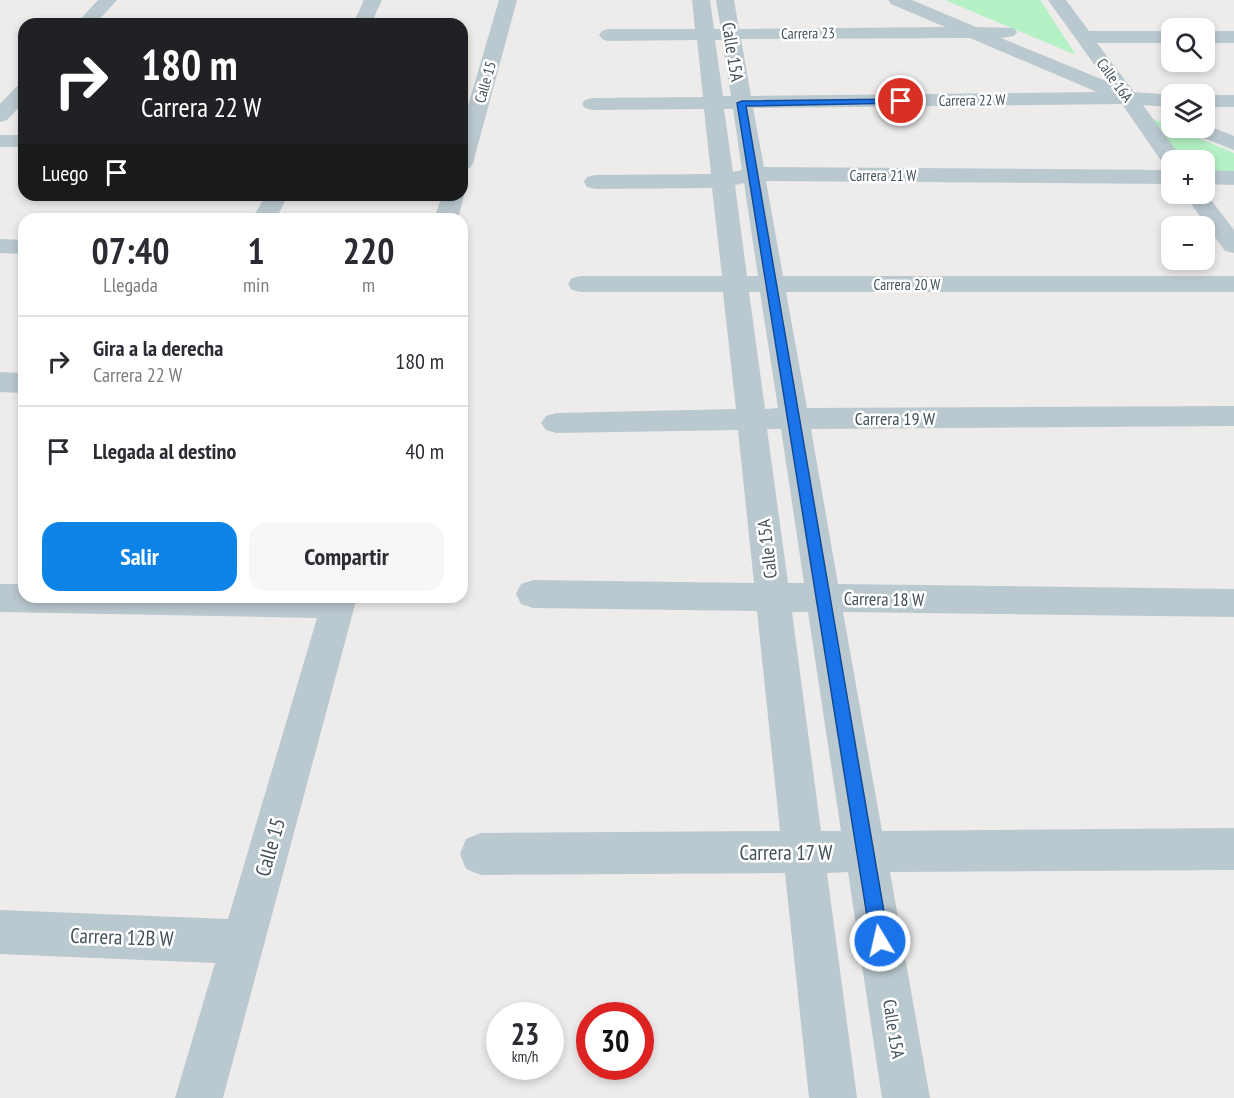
<!DOCTYPE html>
<html lang="es">
<head>
<meta charset="utf-8">
<style>
	body { margin:0; font-family:"PT Sans Narrow",sans-serif; background:#f7f7f7; color:#2b2b33; height:100vh; display:flex; flex-direction:column; font-size:22px; white-space:nowrap }
	* { box-sizing:border-box; margin:0 }
	p { font-size:20px; color:#7c7c81 }
	.icon { flex:none; width:33px; height:33px; fill:none; stroke:currentColor; stroke-width:2; stroke-linecap:round; stroke-linejoin:round }
	.map { position:relative; flex:1; overflow:hidden }
	.panel { position:absolute; left:18px; top:213px; width:450px; height:390px; display:flex; flex-direction:column; background:#fff; border-radius:18px; box-shadow:0 3px 9px #0003 }
	.panel>* { flex:none }
	.banner { position:absolute; left:18px; top:18px; width:450px; height:183px; border-radius:18px; box-shadow:0 3px 9px #0003; background:#202124; color:#fff; overflow:hidden }
	.controls { position:absolute; left:1161px; top:18px; display:grid; gap:12px }
	.controls a { display:grid; place-items:center; width:54px; height:54px; border-radius:12px; background:#fff; box-shadow:0 3px 9px #0003; font-size:30px }
	.speed { position:absolute; left:486px; top:1002px; display:flex; gap:12px; font-size:30px; font-weight:700; text-align:center }
	.speed>* { display:grid; place-content:center; width:78px; height:78px; border-radius:50%; background:#fff; box-shadow:0 3px 9px #0003; line-height:1 }
	.speed small { font-size:15px; font-weight:400 }
	.speed .limit { border:9px solid #d22; background:#fff; color:#111 }
	.pin { position:absolute; display:grid; place-items:center; width:51px; height:51px; color:#fff; margin:-26px; border:3px solid #fff; border-radius:50%; box-shadow:0 2px 6px #0007 }
	.me { position:absolute; width:66px; margin:-33px; rotate:351deg; stroke-linejoin:round; filter:drop-shadow(0 0 4px #0008) }
	.turn { display:flex; align-items:center; gap:21px; height:126px; padding:0 24px; font-size:27px }
	.turn .icon { width:78px; height:78px; stroke-width:2.5 }
	.turn b { display:block; font-size:42px; line-height:51px }
	.then { display:flex; align-items:center; height:57px; padding:0 24px; background:#0003; gap:12px; font-size:22px }
	.eta { display:flex; justify-content:space-evenly; align-items:center; height:102px; text-align:center }
	.eta b { font-size:36px; font-weight:600; line-height:42px }
	.action { display:flex; gap:12px; margin-top:auto; padding:12px 24px }
	.action a { flex:1; height:69px; border-radius:18px; background:#0c84e7; color:#fff; font-size:24px; font-weight:600; line-height:69px; text-align:center }
	.action a+a { background:#f7f7f7; color:#2b2b33 }
	ul { padding:0; list-style:none }
	li { display:flex; align-items:center; gap:18px; height:90px; padding:0 24px; border-top:2px solid #e1e1e2 }
	li div { flex:1 }
	li b { display:block; font-size:22px }
	li em { font-style:normal }
	.map>svg:first-child { display:block }
	.green { fill:#b4f1c5 }
	.lines { fill:none; stroke-linecap:round; stroke-linejoin:round }
	.street { fill:#bac8cf; fill-rule:evenodd }
	.route { fill:#1a73e8; stroke:#114b97; stroke-width:1.5 }
	.labels { text-anchor:middle; dominant-baseline:central; stroke-width:5; stroke-linejoin:round; paint-order:stroke }
	.far-street-label { font-size:15px; fill:#42515a; stroke:#fff }
	.street-label { font-size:18px; fill:#42515a; stroke:#fff }
	.near-street-label { font-size:21px; fill:#42515a; stroke:#fff }
</style>
</head>
<body>
<div class="map">
<svg width="1234" height="1098" viewBox="0 0 1234 1098">
	<rect width="100%" height="100%" fill="#eeebeb"/>
	<g class="green">
		<path d="M945,0H1040L1076,55Z"/>
		<path d="M1153,119L1234,153V172H1205L1204,160H1180Z"/>
	</g>
	<g class="lines">
		<g class="street">
			<path d="M98,0H117L95,24H76Z"/>
			<path d="M364,0H382L371,24H353Z"/>
			<path d="M499,0H517L473,163L470,168L462,170V126Z"/>
			<path d="M692,0H710L714,29H721L716,0H734L739,29L945,27L891,4L888,0H912L976,27L1014,28L1017,32L1014,36L1001,38L1106,81L1048,0H1066L1089,31H1172V43H1097L1134,92L1172,95V107L1143,105L1183,160H1172V166L1164,165L1122,104L753,108L764,167L1172,170V184L766,181L783,276H1234V292H786L807,408L1234,406V426L811,429L838,584L1234,589V617L843,612L882,831L1234,828V870L890,872L930,1098H882L848,872L827,873L857,1098H809L785,873L481,875L466,869L460,854L466,839L481,833L780,831L757,611L533,608L521,604L516,594L521,584L533,580L754,583L738,430L556,433L546,430L541,423L546,416L556,413L736,409L723,292H581L572,290L568,284L572,278L581,276H722L712,188L595,189L587,187L584,182L587,177L595,175L711,174L704,109L592,110L585,108L582,104L585,100L592,98L703,97L697,40L608,41L602,39L599,35L602,31L608,29H695ZM970,38L1097,92L751,96L741,39ZM715,40H722L731,96H723ZM724,109H733L742,170L733,172ZM744,183L758,276H747L735,185ZM749,292H760L778,408L765,409ZM767,429H781L804,583H788ZM792,612H808L841,831H821Z"/>
			<rect x="1204" y="31" width="30" height="12"/>
			<path d="M24,84V102L7,120L0,122V104L17,86Z"/>
			<rect x="1204" y="95" width="30" height="12"/>
			<path d="M1204,124L1234,136V150L1188,132L1185,128H1204Z"/>
			<rect x="0" y="135" width="24" height="12"/>
			<path d="M1204,170L1234,171V185L1204,184Z"/>
			<path d="M462,191L464,195L458,219H434L442,195H462Z"/>
			<path d="M1204,191L1234,230V253L1225,251L1184,194H1204Z"/>
			<path d="M266,195H288L276,219H252Z"/>
			<path d="M0,239L24,240V254L0,253Z"/>
			<path d="M0,372L24,373V393L0,392Z"/>
			<path d="M0,584H24V597H357L223,1098H175L215,963L0,954V910L228,919L317,618L0,612Z"/>
		</g>
	</g>
	<path class="route" d="M901,99H904V103L746,106L889,941L887,948L880,950L874,948L871,941L737,103L742,101Z"/>
	<g class="labels">
		<g class="far-street-label">
			<text transform="translate(808 33) rotate(-1)">Carrera 23</text>
			<text transform="translate(1115 80) rotate(54)">Calle 16A</text>
			<text transform="translate(485 82) rotate(-74)">Calle 15</text>
			<text transform="translate(972 100) rotate(-1)">Carrera 22 W</text>
			<text x="883" y="175">Carrera 21 W</text>
			<text x="907" y="284">Carrera 20 W</text>
		</g>
		<g class="street-label">
			<text transform="translate(733 52) rotate(81)">Calle 15A</text>
			<text x="895" y="418">Carrera 19 W</text>
			<text transform="translate(767 549) rotate(-97)">Calle 15A</text>
			<text transform="translate(884 599) rotate(1)">Carrera 18 W</text>
			<text transform="translate(894 1029) rotate(81)">Calle 15A</text>
		</g>
		<g class="near-street-label">
			<text transform="translate(270 847) rotate(-74)">Calle 15</text>
			<text x="786" y="852">Carrera 17 W</text>
			<text transform="translate(122 937) rotate(2)">Carrera 12B W</text>
		</g>
	</g>
</svg>
<div class="controls">
<a><svg class="icon" aria-label="search" viewBox="0 0 24 24"><circle cx="10" cy="10" r="6"/><path d="M15 15l6 6"/></svg></a>
<a><svg class="icon" aria-label="layers" viewBox="0 0 24 24"><path d="M12 4l9 5-9 5-9-5zM3 14l9 5 9-5"/></svg></a>
<a>+</a>
<a>−</a>
</div>
<div class="speed"><div>23<small>km/h</small></div><div class="limit">30</div></div>
<div class="pin" style="left:901px;top:101px;background:#d93025"><svg class="icon" aria-label="arrive" viewBox="0 0 24 24"><path d="M6 21V4h12l-3 4 3 4H6"/></svg></div>
<svg class="me" style="left:880px;top:941px" viewBox="-20 -20 40 40"><circle r="17" fill="#1a73e8" stroke="#fff" stroke-width="3"/><path d="M0-11L8 9 0 5-8 9z" fill="#fff"/></svg>
<div class="banner">
<div class="turn"><svg class="icon" aria-label="right" viewBox="0 0 24 24"><path d="M7 20v-9h11M14 6l5 5-5 5"/></svg><div><b>180 m</b>Carrera 22 W</div></div>
<div class="then">Luego<svg class="icon" aria-label="arrive" viewBox="0 0 24 24"><path d="M6 21V4h12l-3 4 3 4H6"/></svg></div>
</div>
<section class="panel">
<div class="eta">
<div><b>07:40</b><p>Llegada</p></div>
<div><b>1</b><p>min</p></div>
<div><b>220</b><p>m</p></div>
</div>
<ul>
<li><svg class="icon" aria-label="right" viewBox="0 0 24 24"><path d="M7 20v-9h11M14 6l5 5-5 5"/></svg><div><b>Gira a la derecha</b><p>Carrera 22 W</p></div><em>180 m</em></li>
<li><svg class="icon" aria-label="arrive" viewBox="0 0 24 24"><path d="M6 21V4h12l-3 4 3 4H6"/></svg><div><b>Llegada al destino</b></div><em>40 m</em></li>
</ul>
<div class="action"><a>Salir</a><a>Compartir</a></div>
</section>
</div>
</body>
</html>
